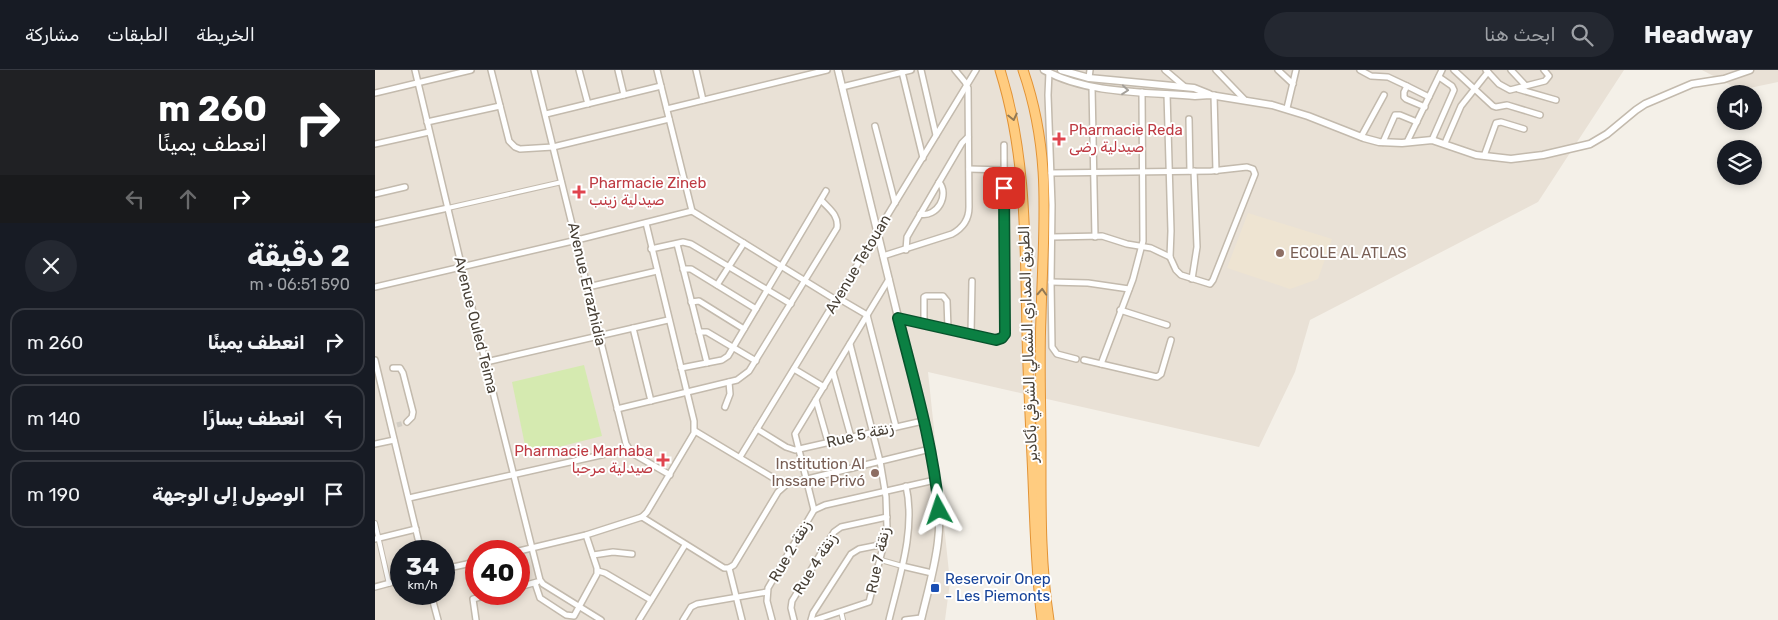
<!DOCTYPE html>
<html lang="ar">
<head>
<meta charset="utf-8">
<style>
	body { margin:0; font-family:Rubik,Vazirmatn,sans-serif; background:#242831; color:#f1f3f6; direction:rtl; height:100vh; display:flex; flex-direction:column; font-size:19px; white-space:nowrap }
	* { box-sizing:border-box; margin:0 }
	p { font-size:16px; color:#9ea1a6 }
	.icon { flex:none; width:28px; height:28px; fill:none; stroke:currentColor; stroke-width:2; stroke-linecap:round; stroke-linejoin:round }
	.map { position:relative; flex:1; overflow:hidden; direction:ltr }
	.details { display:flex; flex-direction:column; background:#171b24; width:375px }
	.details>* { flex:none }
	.guide { background:#202124; color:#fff; overflow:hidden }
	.tools { position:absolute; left:1342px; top:15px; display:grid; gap:10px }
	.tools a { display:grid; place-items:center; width:45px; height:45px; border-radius:50%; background:#171b24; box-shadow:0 2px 8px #0003; font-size:25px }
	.speed { position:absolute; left:15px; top:470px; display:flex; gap:10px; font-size:25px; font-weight:700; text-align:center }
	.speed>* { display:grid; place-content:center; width:65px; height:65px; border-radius:50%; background:#171b24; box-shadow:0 2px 8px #0003; line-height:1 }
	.speed small { font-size:12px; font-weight:400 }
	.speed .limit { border:8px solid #d22; background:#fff; color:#111 }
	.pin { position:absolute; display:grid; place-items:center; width:42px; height:42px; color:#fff; margin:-21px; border-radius:10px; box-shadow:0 2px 8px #0006 }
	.me { position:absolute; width:55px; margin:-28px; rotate:355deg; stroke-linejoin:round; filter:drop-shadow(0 0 4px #0008) }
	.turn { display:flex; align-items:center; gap:18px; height:105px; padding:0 25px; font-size:22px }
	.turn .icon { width:65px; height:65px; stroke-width:2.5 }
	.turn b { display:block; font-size:35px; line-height:42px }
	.lanes { display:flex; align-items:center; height:48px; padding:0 25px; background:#0003; justify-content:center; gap:25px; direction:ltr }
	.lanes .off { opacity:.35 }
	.round { display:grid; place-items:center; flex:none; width:52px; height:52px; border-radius:26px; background:#242831 }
	.overview { display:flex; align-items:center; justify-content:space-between; height:85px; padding:0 25px }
	h1 { font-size:30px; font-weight:700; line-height:38px }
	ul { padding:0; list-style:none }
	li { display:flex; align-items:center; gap:15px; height:68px; margin:0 10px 8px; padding:0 15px; border:2px solid #363941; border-radius:15px }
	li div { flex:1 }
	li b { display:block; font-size:19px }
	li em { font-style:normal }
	header { display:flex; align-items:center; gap:30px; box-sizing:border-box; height:70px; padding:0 25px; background:#171b24; border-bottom:1px solid #363941 }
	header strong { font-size:24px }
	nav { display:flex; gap:28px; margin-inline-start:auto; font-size:18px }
	.search { width:350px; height:45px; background:#242831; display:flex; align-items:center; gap:12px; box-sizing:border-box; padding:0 18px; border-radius:28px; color:#9ea1a6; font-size:19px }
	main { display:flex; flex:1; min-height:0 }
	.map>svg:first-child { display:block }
	.residential { fill:#e9e1d6; fill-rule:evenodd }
	.education { fill:#eee4d2 }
	.green { fill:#d5eab0 }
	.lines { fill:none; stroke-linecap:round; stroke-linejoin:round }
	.minor-tunnel { stroke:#d2cdc4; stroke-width:5; stroke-dasharray:5 2.5; stroke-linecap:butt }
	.pedestrian-casing { stroke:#c3baad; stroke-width:6 }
	.minor-casing { stroke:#c3baad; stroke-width:8 }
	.tertiary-casing { stroke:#c3baad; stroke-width:9 }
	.trunk-casing { stroke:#e29335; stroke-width:11 }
	.pedestrian { stroke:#fff; stroke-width:4 }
	.minor { stroke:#fff; stroke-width:5 }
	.tertiary { stroke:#fff; stroke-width:6 }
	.trunk { stroke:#ffcc80; stroke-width:9 }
	.oneway { stroke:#a4a09a }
	.oneway2 { stroke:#917854 }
	.route-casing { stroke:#07532c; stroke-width:12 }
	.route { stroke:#0b8043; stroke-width:9 }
	.health-dot { fill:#e0444e; stroke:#fff; stroke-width:2 }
	.education-dot { fill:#8d6e63; stroke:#fff; stroke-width:2 }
	.transit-dot { fill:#1a4fb4; stroke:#fff; stroke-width:2 }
	.labels { text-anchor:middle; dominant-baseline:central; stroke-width:4; stroke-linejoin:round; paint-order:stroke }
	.health-label { font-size:15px; fill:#be3a42; stroke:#fff; text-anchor:start }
	.education-label { font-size:15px; fill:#785e54; stroke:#fff; text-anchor:start }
	.street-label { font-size:15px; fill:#484036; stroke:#fff }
	.transit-label { font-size:15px; fill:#164399; stroke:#fff; text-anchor:start }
</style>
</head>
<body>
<header>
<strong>Headway</strong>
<div class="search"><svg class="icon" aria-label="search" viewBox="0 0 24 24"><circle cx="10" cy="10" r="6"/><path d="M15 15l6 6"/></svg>ابحث هنا</div>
<nav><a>الخريطة</a><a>الطبقات</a><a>مشاركة</a></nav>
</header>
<main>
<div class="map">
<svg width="1403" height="550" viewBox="0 0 1403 550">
	<rect width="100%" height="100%" fill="#f4f0e8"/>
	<g class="residential">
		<path d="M0,0H1249L1163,132L935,250L920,302L884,377L553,302L575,512L570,550H0ZM26,481H69V524H26ZM101,481H144V524H101Z"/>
		<path d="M1327,0H1403V12L1365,20Z"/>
	</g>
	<path class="education" d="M873,143L957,169L943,209L915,219L852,198Z"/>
	<path class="green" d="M209,295L227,366L152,385L137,312Z"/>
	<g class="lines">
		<path class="minor-tunnel" d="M22,355L32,352"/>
		<g class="pedestrian-casing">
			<g id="pedestrian">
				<path d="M73,138L187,112"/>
				<path d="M0,453L14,514"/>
				<path d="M506,490L527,496"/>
				<path d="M466,541L468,550"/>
			</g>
		</g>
		<g class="minor-casing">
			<g id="minor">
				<path d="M40,0L87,198L165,510L168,514L226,550"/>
				<path d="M116,0L134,71L140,77L145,79L178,77L294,49"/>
				<path d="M159,0L251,374L257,383L295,405"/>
				<path d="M204,0L213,34"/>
				<path d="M243,0L249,25"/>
				<path d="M282,0L317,141L461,230"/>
				<path d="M321,0L328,30"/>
				<path d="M546,0L561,65"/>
				<path d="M790,0L810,17"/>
				<path d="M841,0L869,29"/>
				<path d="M903,0L918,14"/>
				<path d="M985,0L996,6L1013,7L1032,16"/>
				<path d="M1079,0L1118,36L1121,37L1132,35L1165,45"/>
				<path d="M1111,0L1124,14L1135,20L1170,11L1174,6L1169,0"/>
				<path d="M1136,0L1151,16"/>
				<path d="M527,2L548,88"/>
				<path d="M674,2L673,25L677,135L676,212L677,277L682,284L701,289"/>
				<path d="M714,8L715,0"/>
				<path d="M467,17L536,0"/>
				<path d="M717,17L720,167"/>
				<path d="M1143,19L1181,30"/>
				<path d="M0,23L96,0"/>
				<path d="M792,24L796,161L795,187"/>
				<path d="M839,25L841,101"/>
				<path d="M1050,37L1031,29L1029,27V22L1032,16L1054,27"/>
				<path d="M912,38L921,0"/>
				<path d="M292,39L452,0"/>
				<path d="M171,44L286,16"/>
				<path d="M814,49L815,101"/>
				<path d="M52,52L125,36"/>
				<path d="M500,56L520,133"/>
				<path d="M986,67L1009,25"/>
				<path d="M1057,70L1079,20L1077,16L1064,7"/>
				<path d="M1008,72L1020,45H1025L1042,52"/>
				<path d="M1032,72L1067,0"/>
				<path d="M1070,73L1086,36L1113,2"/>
				<path d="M0,74L54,62"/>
				<path d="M1109,86L1121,53L1126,52L1149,59"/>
				<path d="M594,99L629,100"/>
				<path d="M676,103L836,101L872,97L878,99L880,104L838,210L835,214L806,205L801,200L795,187L776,178L752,174L727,166L677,167"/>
				<path d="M0,124L30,117"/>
				<path d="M545,144C562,148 575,125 564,112"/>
				<path d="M0,154L73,138"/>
				<path d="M302,174L332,293"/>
				<path d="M276,179L308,172L316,174L416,234"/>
				<path d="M531,180L532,167L536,160L587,73L593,67"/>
				<path d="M508,186L577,164C588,158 594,149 594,137L593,18L590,12L580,0"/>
				<path d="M308,199H316L381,239"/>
				<path d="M817,209L822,177L819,101"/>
				<path d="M676,212L713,213L754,219"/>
				<path d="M342,215L369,173"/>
				<path d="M0,217L202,170L317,141"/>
				<path d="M213,217L282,201"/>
				<path d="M463,228L492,245L521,357"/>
				<path d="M316,232L324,231L369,259"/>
				<path d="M745,240L792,255"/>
				<path d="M523,248L621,270L630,265L629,75"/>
				<path d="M549,254V227L551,226H568L572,231L573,259"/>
				<path d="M258,258L276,331"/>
				<path d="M324,262H332L381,291"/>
				<path d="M596,264L597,211"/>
				<path d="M0,290L46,481"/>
				<path d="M709,290L782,307L786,304L796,270"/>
				<path d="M111,292L293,250"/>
				<path d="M726,294L758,209L768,171L767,22"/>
				<path d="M18,298H25L28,303L38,342L37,347L32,352"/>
				<path d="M306,298L347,290L353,286L451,121"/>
				<path d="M419,299L449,317"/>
				<path d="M458,302L476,367"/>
				<path d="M441,330L453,372"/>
				<path d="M350,337L355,324L354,312"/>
				<path d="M242,339L362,310L374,301L462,158C464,145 454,139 446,130"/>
				<path d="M382,359L411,377L420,380L548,351"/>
				<path d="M320,361L400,409L408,416"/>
				<path d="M0,374L19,370"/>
				<path d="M365,387L601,0"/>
				<path d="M34,428L253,379"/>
				<path d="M439,440L420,364L514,209"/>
				<path d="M267,447L349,498H354L359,495L403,422L412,414L555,379"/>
				<path d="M0,469L41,459"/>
				<path d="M144,481L211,465L267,447L272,442L319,363V351L271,153"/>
				<path d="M218,485L238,482L257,484"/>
				<path d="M527,496L557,503"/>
				<path d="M354,498L367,550"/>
				<path d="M69,499L101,492"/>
				<path d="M223,501L230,503L276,530"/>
				<path d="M160,513L165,528L191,545L199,546L222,504V498L211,465"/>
				<path d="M0,517L26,510"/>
				<path d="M144,517L162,512"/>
				<path d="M56,524L63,550"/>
				<path d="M101,550L98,529L117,524"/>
				<path d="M264,550L310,475"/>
				<path d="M308,550L316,537L322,534L392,522"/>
				<path d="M397,550L392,531L393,518L439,440L450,435L560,410"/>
				<path d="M419,550L416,538L417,531L459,462L466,457L512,447"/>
				<path d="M436,550L438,543L476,484L484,479L509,474"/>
				<path d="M440,550L494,532L508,477L512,458L511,427L505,391L475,274"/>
				<path d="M514,550C524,508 541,460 531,416"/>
				<path d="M530,550L546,548"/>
			</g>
		</g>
		<g class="tertiary-casing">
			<g id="tertiary">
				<path d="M463,0L555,379C560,409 567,440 563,471C560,498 552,524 546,550"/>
				<path d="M669,0C712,24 771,22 820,26L835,25L897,35L933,46L989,68L1004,72L1027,73L1057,70L1101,85L1136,89L1168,85L1215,74L1232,64L1261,40L1270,34L1317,14L1349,9L1375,0"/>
				<path d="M686,0L714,8L819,18L834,24"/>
			</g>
		</g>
		<g class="trunk-casing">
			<g id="trunk">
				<path d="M625,0C652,86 650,173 652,263C653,312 656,361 658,410C660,457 661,503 667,550"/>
				<path d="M648,0C678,86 668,159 666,247C664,290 666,333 666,376C666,435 665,492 674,550"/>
			</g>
		</g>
		<use href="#pedestrian" class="pedestrian"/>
		<use href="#minor" class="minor"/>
		<use href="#tertiary" class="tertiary"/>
		<use href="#trunk" class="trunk"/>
	</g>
	<defs><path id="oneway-chevron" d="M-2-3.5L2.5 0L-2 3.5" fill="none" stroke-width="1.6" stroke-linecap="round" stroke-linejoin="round" transform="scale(1.25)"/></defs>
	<use class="oneway" href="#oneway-chevron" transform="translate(750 20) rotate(5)"/>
	<g class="oneway2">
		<use href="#oneway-chevron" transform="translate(638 47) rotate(77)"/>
		<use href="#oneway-chevron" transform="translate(667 222) rotate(-87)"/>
	</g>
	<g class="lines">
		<g class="route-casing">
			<path id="route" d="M564,440C558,375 539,311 523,248L621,270L627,268L630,264L629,118"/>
		</g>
		<use href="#route" class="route"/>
	</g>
	<g class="health-dot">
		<path d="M681.5 61.5h5v5h5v5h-5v5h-5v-5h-5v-5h5z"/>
		<path d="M201.5 114.5h5v5h5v5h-5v5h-5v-5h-5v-5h5z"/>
		<path d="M285.5 382.5h5v5h5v5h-5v5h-5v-5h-5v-5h5z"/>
	</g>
	<g class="education-dot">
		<circle cx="905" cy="183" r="5"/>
		<circle cx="500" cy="403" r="5"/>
	</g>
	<rect class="transit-dot" x="555" y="513" width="10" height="10" rx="2.5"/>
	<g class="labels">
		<g class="health-label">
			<text x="694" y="60">Pharmacie Reda<tspan x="694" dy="17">صيدلية رضى</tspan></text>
			<text x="214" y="113">Pharmacie Zineb<tspan x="214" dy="17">صيدلية زينب</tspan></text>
			<text x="278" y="381" text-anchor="end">Pharmacie Marhaba<tspan x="278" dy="17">صيدلية مرحبا</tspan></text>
		</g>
		<g class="education-label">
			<text x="915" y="183">ECOLE AL ATLAS</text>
			<text x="490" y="394" text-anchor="end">Institution Al<tspan x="490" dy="17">Inssane Privó</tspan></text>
		</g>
		<g class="street-label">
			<text transform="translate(483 194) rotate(-59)">Avenue Tetouan</text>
			<text transform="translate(212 214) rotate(77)">Avenue Errazhidia</text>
			<text transform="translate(101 255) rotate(76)">Avenue Ouled Teima</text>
			<text transform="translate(653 274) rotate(-92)">الطريق المداري الشمالي الشرقي بأكادير</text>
			<text transform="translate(485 365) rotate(-13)">Rue 5 زنقة</text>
			<text transform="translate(415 481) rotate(-60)">Rue 2 زنقة</text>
			<text transform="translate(503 490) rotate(-78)">Rue 7 زنقة</text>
			<text transform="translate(440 494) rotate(-58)">Rue 4 زنقة</text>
		</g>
		<g class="transit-label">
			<text x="570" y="509">Reservoir Onep<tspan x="570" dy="17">- Les Piemonts</tspan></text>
		</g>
	</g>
</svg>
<div class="tools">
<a><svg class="icon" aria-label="sound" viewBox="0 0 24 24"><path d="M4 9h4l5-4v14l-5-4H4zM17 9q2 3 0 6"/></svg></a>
<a><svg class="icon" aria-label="layers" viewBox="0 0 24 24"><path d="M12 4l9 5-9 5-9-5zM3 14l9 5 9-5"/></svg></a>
</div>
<div class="speed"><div>34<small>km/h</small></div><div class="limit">40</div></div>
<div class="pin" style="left:629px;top:118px;background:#d93025"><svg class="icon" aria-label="arrive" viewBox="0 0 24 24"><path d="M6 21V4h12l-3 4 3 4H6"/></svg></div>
<svg class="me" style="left:564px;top:440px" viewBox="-20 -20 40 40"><path d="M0-17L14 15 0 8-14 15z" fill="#0b8043" stroke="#fff" stroke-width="4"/></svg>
</div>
<section class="details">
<div class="guide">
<div class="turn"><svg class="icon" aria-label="right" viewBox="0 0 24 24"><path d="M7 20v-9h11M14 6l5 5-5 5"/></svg><div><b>260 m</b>انعطف يمينًا</div></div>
<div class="lanes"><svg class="icon off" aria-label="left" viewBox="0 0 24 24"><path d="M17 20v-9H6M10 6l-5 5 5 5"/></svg><svg class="icon off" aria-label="ahead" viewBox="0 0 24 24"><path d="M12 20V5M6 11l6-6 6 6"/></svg><svg class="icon" aria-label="right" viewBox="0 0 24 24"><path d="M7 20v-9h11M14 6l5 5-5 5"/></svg></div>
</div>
<div class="overview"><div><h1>2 دقيقة</h1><p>590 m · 06:51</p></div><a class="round"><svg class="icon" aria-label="close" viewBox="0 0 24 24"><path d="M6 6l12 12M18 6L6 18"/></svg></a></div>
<ul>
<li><svg class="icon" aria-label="right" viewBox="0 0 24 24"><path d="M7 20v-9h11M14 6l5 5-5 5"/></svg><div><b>انعطف يمينًا</b></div><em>260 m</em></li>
<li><svg class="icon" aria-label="left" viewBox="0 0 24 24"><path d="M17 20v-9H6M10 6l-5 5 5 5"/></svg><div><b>انعطف يسارًا</b></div><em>140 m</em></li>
<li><svg class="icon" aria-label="arrive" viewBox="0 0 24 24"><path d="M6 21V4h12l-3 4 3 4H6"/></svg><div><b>الوصول إلى الوجهة</b></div><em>190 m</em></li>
</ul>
</section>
</main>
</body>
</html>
